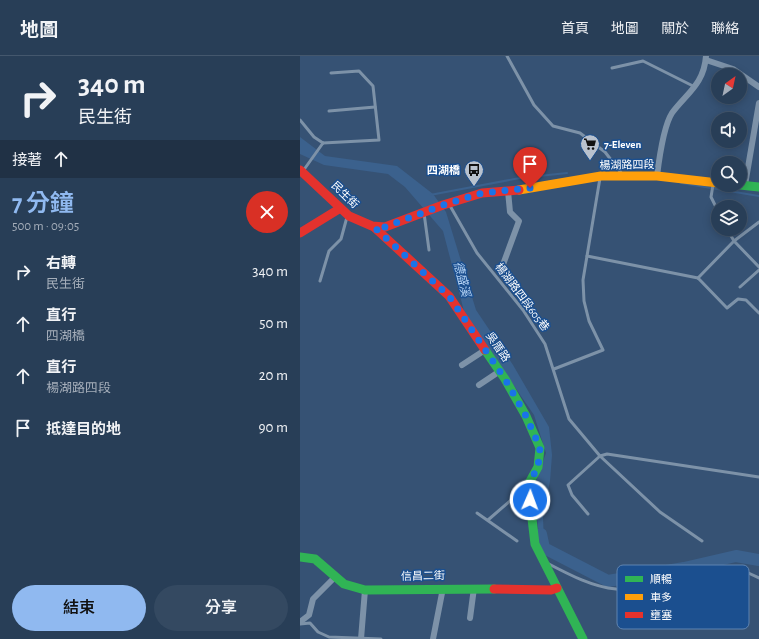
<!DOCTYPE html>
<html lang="zh-TW">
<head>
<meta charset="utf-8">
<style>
	body { margin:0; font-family:"Alegreya Sans","Noto Sans TC",sans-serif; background:#344961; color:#f1f3f6; height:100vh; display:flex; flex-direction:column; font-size:15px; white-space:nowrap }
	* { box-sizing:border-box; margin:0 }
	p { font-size:13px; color:#a5aeba }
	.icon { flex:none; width:22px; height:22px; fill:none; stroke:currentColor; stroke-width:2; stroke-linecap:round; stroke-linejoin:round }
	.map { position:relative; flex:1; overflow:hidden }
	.sheet { display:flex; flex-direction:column; background:#283e57; width:300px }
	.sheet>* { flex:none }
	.guide { background:#283e57; color:#f1f3f6; overflow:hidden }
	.needle { width:26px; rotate:33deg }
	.controls { position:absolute; left:411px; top:12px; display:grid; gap:8px }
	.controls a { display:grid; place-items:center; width:36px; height:36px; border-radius:50%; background:#283e57; box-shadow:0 2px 10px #0003,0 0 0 1px #44576d; font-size:20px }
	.pin { position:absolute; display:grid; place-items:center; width:34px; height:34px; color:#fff; margin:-41px -17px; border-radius:50% 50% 50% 0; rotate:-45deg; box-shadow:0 0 4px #0007 }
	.pin .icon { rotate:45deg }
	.me { position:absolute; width:44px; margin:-22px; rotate:2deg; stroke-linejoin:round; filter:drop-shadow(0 0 3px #0008) }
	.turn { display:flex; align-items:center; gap:14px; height:84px; padding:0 12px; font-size:18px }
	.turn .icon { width:52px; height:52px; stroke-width:2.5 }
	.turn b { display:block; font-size:28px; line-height:34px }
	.then { display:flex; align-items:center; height:38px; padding:0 12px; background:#0003; gap:8px; font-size:15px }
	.round { display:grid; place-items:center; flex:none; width:42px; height:42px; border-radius:21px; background:#344961 }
	.head { display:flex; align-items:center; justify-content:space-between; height:68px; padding:0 12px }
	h1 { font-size:24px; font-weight:600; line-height:30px; color:#90b9f0 }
	.action { display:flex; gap:8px; margin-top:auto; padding:8px 12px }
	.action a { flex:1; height:46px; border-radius:24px; background:#90b9f0; color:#111; font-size:16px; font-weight:600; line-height:46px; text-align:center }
	.action a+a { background:#344961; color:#f1f3f6 }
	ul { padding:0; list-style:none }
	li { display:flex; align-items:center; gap:12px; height:52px; padding:0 12px }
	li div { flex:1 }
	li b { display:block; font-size:15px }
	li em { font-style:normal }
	header { display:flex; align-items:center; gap:24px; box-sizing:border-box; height:56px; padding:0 20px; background:#283e57; border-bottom:1px solid #44576d }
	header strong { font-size:19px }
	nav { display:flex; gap:22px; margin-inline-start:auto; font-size:14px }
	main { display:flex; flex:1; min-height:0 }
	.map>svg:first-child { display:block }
	.water { fill:#3b618d }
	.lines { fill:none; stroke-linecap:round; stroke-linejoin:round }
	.stream { stroke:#3b618d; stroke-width:2 }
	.river { stroke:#3b618d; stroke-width:12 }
	.lane { stroke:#7d92a8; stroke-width:3 }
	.street { stroke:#7d92a8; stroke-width:6 }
	.fast { stroke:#30b455; stroke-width:9 }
	.slow { stroke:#ff9f0a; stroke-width:9 }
	.jam { stroke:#e5322d; stroke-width:9 }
	.route { stroke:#1a73e8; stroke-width:7; stroke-dasharray:0 12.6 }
	.labels { text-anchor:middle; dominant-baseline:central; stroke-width:3; stroke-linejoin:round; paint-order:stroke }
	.poi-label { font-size:11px; font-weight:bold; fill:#fff; stroke:#1b4f8f; text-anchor:start }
	.street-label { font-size:11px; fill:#fff; stroke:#1b4f8f }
	.water-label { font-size:12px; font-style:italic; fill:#b5d3f5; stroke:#1b4f8f }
	.key { fill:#1b4f8f; stroke:#5f84b1; stroke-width:1 }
	.key-label { font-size:11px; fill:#fff }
</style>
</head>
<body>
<header>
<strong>地圖</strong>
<nav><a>首頁</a><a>地圖</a><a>關於</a><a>聯絡</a></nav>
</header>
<main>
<section class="sheet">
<div class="guide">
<div class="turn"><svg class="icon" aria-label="right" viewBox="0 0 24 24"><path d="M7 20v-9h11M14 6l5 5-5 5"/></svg><div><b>340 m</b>民生街</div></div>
<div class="then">接著<svg class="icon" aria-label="ahead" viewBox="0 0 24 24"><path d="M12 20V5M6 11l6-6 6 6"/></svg></div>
</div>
<div class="head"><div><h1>7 分鐘</h1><p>500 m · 09:05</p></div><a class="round" style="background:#d93025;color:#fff"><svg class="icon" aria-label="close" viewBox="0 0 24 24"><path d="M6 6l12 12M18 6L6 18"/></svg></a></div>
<ul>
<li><svg class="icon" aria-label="right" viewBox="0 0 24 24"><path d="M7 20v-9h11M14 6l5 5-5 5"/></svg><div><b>右轉</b><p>民生街</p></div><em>340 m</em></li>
<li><svg class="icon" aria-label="ahead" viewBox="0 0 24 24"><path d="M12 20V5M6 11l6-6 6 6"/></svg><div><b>直行</b><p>四湖橋</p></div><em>50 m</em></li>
<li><svg class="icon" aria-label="ahead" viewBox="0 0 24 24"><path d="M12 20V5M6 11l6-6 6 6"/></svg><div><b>直行</b><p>楊湖路四段</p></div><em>20 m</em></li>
<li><svg class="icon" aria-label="arrive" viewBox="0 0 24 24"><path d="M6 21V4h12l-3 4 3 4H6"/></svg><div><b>抵達目的地</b></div><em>90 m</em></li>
</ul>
<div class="action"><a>結束</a><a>分享</a></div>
</section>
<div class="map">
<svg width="459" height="583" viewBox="0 0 459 583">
	<rect width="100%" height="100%" fill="#365274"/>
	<path class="water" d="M0,81L25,100L97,110L133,138L146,156L176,254L213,309L249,371L252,399L250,425L243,460L244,492L240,490L234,431L246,397L234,359L165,259L143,175L105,131L88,118L24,109L0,98Z"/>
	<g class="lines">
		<g class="stream">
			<path d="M381,127L459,140"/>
			<path d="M130,139L220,122L267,117"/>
		</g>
		<path class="river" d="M241,478L244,492L308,525L384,512L436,500L459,504"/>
		<g class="lane">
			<path d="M207,0L234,49L253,70L280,77L305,96L322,118"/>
			<path d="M312,12L343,5L395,31"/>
			<path d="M29,55L75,51"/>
			<path d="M0,64L14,81L23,87"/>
			<path d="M23,87L79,84L73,30L59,15L31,17"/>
			<path d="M3,115L23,87"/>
			<path d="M413,129L411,141L418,155"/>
			<path d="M149,148L177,197L223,254L245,288L269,363L300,400L360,456L402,485"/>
			<path d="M124,157L129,194"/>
			<path d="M427,173L434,185L459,211"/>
			<path d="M287,200L398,222"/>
			<path d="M398,222L434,185L459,166"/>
			<path d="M398,222L427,252L438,243L446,244L459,257"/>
			<path d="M20,225L29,195L41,183L47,161"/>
			<path d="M440,231L459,214"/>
			<path d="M254,313L303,294L289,265L284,245L283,224L300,122"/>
			<path d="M177,457L217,485"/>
			<path d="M288,458L272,439L268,429L300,400L307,398L459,421"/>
			<path d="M188,464L226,431"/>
			<path d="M247,507C268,518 292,531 316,533C354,535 406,521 444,515L459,522"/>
			<path d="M0,568L10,567L18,576L29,581L81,583"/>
		</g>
		<g class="street">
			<path d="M406,4L433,13L459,31"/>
			<path d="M357,120C359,104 363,71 372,57C387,37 404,28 406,0"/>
			<path d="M445,129L459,47"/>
			<path d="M201,214L219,165L210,156L208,135"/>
			<path d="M162,309L185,294"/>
			<path d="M179,329L200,315"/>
			<path d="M170,562L174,532"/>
			<path d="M0,566L9,559L13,543L35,521"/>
			<path d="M61,583L65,534"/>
			<path d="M133,583L143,532"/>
		</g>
		<g class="fast">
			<path d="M440,129L459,131"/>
			<path d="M185,294L205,323L226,360L240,392L238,411L228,429L235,488L283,583"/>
			<path d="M0,501L15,503L44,528L65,534L194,533"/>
		</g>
		<path class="slow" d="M219,134L301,120H357L418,127"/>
		<g class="jam">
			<path d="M0,114L49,160L72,170L85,171L143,149L182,137L219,134"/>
			<path d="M75,172L149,240L185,294"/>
			<path d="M0,177L39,153"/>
			<path d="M194,533L251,534L257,532"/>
		</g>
	</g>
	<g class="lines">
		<path class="route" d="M230,132L182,137L143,149L85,171L75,172L149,240L205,323L226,360L240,392L238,411L228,429L230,444"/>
	</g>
	<defs>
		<g id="supermarket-pin" transform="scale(1)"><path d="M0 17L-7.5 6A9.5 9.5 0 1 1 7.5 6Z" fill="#b9c2ce" stroke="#1b4f8f"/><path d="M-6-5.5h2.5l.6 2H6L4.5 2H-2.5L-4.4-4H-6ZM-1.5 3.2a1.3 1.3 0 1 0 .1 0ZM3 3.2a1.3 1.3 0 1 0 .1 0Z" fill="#111"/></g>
		<g id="bus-pin" transform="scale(1)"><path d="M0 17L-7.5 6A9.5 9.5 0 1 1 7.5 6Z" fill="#b9c2ce" stroke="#1b4f8f"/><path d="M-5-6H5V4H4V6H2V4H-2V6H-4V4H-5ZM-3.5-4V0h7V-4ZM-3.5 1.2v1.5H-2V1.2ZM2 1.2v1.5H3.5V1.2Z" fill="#111"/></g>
	</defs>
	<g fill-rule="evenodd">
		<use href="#supermarket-pin" x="290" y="88"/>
		<use href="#bus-pin" x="174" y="114"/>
	</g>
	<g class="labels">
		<g class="poi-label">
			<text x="304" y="88">7-Eleven</text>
			<text x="160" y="114" text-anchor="end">四湖橋</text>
		</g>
		<g class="street-label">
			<text transform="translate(327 109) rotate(-1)">楊湖路四段</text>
			<text transform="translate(45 139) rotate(44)">民生街</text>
			<text transform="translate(222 241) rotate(53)">楊湖路四段605巷</text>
			<text transform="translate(198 291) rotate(56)">吳厝路</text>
			<text transform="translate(123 520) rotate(-1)">信昌二街</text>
		</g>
		<g class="water-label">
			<text transform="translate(162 223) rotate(76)">德盛溪</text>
		</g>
	</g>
	<rect x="317" y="509" width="132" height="64" rx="6" class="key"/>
	<rect x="325" y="520" width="18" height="6" fill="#30b455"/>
	<rect x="325" y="538" width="18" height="6" fill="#ff9f0a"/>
	<rect x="325" y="556" width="18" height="6" fill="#e5322d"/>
	<g class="key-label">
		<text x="350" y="527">順暢</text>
		<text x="350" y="545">車多</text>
		<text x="350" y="563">壅塞</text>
	</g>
</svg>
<div class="controls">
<a><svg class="needle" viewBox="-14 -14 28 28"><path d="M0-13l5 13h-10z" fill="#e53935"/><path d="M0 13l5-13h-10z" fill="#a5aeba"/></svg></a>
<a><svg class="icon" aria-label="sound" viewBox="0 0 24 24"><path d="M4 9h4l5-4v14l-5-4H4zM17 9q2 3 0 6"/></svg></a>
<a><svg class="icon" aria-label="search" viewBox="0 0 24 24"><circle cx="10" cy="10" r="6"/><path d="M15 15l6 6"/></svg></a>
<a><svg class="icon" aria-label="layers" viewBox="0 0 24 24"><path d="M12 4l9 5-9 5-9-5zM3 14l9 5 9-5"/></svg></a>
</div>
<div class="pin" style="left:230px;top:132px;background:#d93025"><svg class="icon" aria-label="arrive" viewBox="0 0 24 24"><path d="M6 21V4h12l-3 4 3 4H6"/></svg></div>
<svg class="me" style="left:230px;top:444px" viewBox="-20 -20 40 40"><circle r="17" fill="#1a73e8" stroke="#fff" stroke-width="3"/><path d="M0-11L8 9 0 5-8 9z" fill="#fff"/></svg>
</div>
</main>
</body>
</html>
